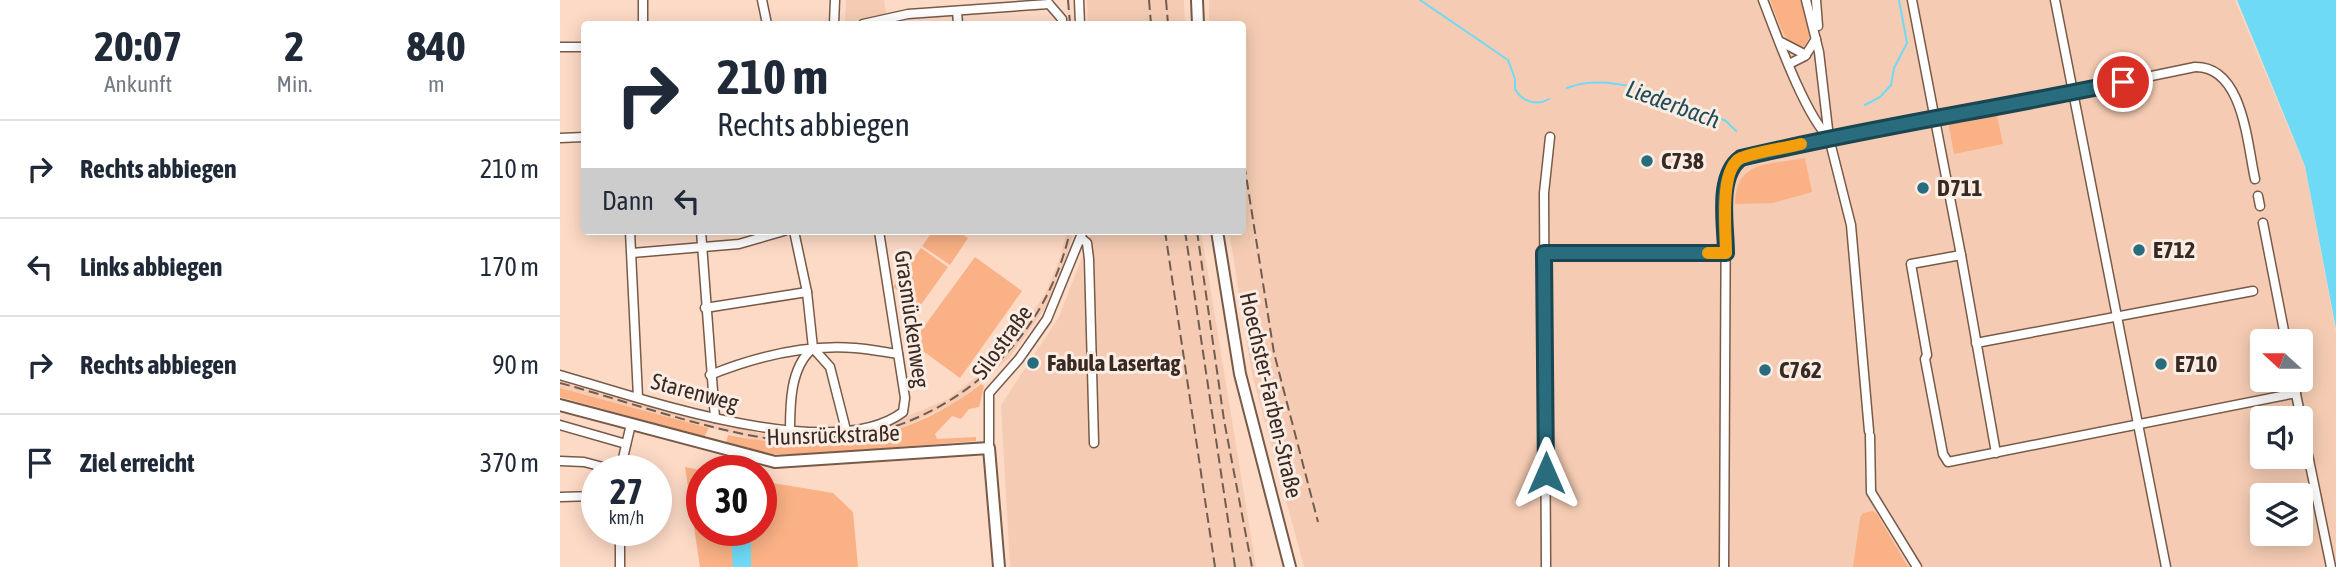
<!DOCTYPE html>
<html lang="de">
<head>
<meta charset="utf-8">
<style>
	body { margin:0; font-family:"Asap Condensed",sans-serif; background:#f6f6f7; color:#1f2937; height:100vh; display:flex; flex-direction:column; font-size:26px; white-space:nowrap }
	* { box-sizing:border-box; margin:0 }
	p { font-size:23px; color:#747a83 }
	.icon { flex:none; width:38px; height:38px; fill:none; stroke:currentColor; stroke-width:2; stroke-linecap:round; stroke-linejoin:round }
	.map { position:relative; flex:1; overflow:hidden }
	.sheet { display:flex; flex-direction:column; background:#fff; width:560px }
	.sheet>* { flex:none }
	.guide { position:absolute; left:21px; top:21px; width:665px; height:214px; border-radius:7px; box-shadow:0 4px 18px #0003; background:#fff; color:#1f2937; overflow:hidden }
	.needle { width:46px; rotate:291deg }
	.buttons { position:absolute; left:1690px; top:329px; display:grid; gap:14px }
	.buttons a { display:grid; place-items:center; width:63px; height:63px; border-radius:7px; background:#fff; box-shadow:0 4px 18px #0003; font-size:35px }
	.speed { position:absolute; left:21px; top:455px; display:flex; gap:14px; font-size:35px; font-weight:700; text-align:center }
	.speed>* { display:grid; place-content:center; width:91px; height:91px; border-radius:50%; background:#fff; box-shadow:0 4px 18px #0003; line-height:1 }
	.speed small { font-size:18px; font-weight:400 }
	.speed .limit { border:10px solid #d22; background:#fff; color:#111 }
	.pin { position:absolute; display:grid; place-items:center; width:60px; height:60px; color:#fff; margin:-30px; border:4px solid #fff; border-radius:50%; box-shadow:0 2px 7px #0007 }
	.me { position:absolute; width:77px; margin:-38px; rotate:0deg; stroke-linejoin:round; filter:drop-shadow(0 0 5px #0008) }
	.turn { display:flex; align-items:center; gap:24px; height:147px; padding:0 21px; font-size:32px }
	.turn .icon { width:91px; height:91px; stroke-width:2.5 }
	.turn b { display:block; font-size:49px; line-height:60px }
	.then { display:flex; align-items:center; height:66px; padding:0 21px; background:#0003; gap:14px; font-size:26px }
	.eta { display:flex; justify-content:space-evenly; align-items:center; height:119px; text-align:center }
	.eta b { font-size:42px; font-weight:700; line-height:49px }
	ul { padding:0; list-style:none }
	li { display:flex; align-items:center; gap:21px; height:98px; padding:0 21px; border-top:2px solid #e0e1e3 }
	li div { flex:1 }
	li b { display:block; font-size:26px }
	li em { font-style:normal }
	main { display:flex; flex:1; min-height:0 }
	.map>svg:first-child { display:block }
	.built { fill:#f5ccb3; fill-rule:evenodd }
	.green { fill:#fab185 }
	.water { fill:#6fdaf6 }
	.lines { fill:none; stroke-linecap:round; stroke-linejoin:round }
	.stream { stroke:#6fdaf6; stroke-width:2 }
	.street-casing { stroke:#785a49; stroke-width:11 }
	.secondary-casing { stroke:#785a49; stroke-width:14 }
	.street { stroke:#fff; stroke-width:8 }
	.secondary { stroke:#fff; stroke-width:10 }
	.rail { stroke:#705d51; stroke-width:2; stroke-dasharray:10 5; stroke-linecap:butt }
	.route-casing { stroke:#1a4651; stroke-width:18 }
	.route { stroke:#286c7d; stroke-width:12 }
	.slow { stroke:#f59e0b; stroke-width:12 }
	.poi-dot { fill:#286c7d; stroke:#fbece4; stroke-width:2.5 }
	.labels { text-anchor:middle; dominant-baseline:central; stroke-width:6; stroke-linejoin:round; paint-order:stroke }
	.poi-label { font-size:23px; font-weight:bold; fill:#372a22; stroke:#fbece4; text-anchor:start }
	.street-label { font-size:23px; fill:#372a22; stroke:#fbece4 }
	.water-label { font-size:24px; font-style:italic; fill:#1f4e5a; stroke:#fbece4 }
</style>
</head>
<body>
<main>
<section class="sheet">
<div class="eta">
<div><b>20:07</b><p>Ankunft</p></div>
<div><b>2</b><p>Min.</p></div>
<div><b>840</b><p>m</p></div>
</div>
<ul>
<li><svg class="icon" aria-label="right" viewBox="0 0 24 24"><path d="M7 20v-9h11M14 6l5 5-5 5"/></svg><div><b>Rechts abbiegen</b></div><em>210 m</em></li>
<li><svg class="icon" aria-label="left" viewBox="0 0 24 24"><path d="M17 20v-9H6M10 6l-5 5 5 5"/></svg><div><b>Links abbiegen</b></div><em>170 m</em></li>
<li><svg class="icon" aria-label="right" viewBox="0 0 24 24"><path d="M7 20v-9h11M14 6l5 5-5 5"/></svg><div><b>Rechts abbiegen</b></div><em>90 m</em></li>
<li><svg class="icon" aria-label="arrive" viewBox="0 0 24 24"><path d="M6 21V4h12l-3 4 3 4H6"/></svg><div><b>Ziel erreicht</b></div><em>370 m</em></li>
</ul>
</section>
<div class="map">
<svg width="1776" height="567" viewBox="0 0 1776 567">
	<rect width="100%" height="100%" fill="#fddac6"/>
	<g class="built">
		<path d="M286,0H324L326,14L285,23Z"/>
		<path d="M527,0H624L625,24H528Z"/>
		<path d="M649,0H1675L1745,167L1776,332V567H744L692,374L669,231H682V24H649ZM1703,341H1741V380H1703ZM1703,418H1741V457H1703ZM1703,495H1741V534H1703Z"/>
		<path d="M507,231H514L501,274L486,307L449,358L399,401L327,435L277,443L196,440L0,388V380L199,433L255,438L310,432L388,399L425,370L451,342L484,296L500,258Z"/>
		<path d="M532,231H641L696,567H450L441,405L499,317Z"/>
	</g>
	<g class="green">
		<path d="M1210,0H1242C1248,17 1257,33 1243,47C1223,48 1217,15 1210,0Z"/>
		<path d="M1436,111L1443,144L1394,154L1388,121Z"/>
		<path d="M1245,158L1252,192L1213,203L1175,204C1176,159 1210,165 1245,158Z"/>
		<path d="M373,231H397L408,238L390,265L362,246Z"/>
		<path d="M361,248L388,267L360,306L333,287Z"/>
		<path d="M415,257L462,291L400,378L352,343Z"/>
		<path d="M421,384L424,386L419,407L409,409L401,419L392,416L375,434L377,439L416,437V441L238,455L212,454L166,443L168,435C261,453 344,444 421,384Z"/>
		<path d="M0,388L149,428L144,437L0,397Z"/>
		<path d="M125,467L146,471H142V530H201V481L273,493L293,512L298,567H140Z"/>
		<path d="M1313,511L1317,514L1348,567H1293L1300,518L1303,513Z"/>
	</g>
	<g class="water">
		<path d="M1677,0H1776V329L1745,166Z"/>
		<path d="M171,534H191V567H173Z"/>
	</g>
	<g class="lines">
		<g class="stream">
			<path d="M860,0L948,60L955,79V89C962,102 977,106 989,99"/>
			<path d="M1007,88C1053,69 1122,103 1166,121L1176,131"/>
			<path d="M1305,105L1320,97L1331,85L1334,68L1347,43L1339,0"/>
		</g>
		<g class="street-casing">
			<g id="street">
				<path d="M202,0L207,24"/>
				<path d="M519,0L520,24"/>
				<path d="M1203,0C1217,36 1244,113 1269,138"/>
				<path d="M1246,0L1259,52L1269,138L1291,225L1309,431"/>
				<path d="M1256,0L1258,26"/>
				<path d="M1352,0L1401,255"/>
				<path d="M1495,0L1606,567"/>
				<path d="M489,4L502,19V24"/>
				<path d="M397,11L398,24"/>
				<path d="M83,24V0"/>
				<path d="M274,24L275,0"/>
				<path d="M303,24L348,14L489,4"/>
				<path d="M1221,42L1246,55"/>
				<path d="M0,47H24"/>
				<path d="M1229,64L1245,56L1256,39"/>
				<path d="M0,138L24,137"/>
				<path d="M1698,196L1700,206"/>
				<path d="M1703,223L1726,341"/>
				<path d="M70,231L78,397"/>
				<path d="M141,231L155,418"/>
				<path d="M234,231L247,292L253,348L270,367L286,430"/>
				<path d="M521,238L527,243L529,259L534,443"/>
				<path d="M984,252L1166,253"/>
				<path d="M72,253L179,244L224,231"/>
				<path d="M145,308L247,292"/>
				<path d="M1416,343L1693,291"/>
				<path d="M0,375C81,398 272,466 343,412L345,398L319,231"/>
				<path d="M150,375C195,357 245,344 295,348C309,349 324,352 338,354"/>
				<path d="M1733,380L1741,418"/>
				<path d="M1741,421L1771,567"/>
				<path d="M0,425L66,444"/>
				<path d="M230,431C230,405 230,368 252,349"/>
				<path d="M1310,436L1311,492L1357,567"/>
				<path d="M429,448V393L459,359L487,319L523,231"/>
				<path d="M1436,453L1401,255L1351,264L1367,355L1365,359L1383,454L1388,462L1736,393"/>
				<path d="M0,461L24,462L58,471"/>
				<path d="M60,471L71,424"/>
				<path d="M0,497L37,496"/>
				<path d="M60,530V567"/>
				<path d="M986,567L984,193L990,137"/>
				<path d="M1164,567L1166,186L1176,162L1269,138L1374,121L1635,67C1683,66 1687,143 1695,179"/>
			</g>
		</g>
		<g class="secondary-casing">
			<g id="secondary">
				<path d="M637,0L638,24"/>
				<path d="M657,231L680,374L730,567"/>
				<path d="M0,405L215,462L429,448L439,567"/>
			</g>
		</g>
		<use href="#street" class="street"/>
		<use href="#secondary" class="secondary"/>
		<g class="rail">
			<path d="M508,0L510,24"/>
			<path d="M589,0L591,24"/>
			<path d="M606,0L608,24"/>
			<path d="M682,150L714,353L758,522"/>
			<path d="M605,231L655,567"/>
			<path d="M625,231L675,567"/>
			<path d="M637,231L664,420L692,567"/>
			<path d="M0,383C66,401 132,425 199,437C341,462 479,372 510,231"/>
		</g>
	</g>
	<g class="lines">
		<g class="route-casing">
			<path id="route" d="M986,473L984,253H1166C1166,225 1156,176 1181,158C1307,128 1436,109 1563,82"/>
		</g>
		<use href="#route" class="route"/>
		<path class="slow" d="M1148,253H1166C1166,231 1159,168 1181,158C1199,151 1222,149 1241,144"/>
	</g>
	<g class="poi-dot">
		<circle cx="1087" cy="161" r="7"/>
		<circle cx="1363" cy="188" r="7"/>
		<circle cx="1579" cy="250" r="7"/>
		<circle cx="473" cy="363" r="7"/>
		<circle cx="1601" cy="364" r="7"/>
		<circle cx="1205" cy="370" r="7"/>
	</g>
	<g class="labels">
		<g class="poi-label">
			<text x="1101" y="161">C738</text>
			<text x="1377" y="188">D711</text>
			<text x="1593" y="250">E712</text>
			<text x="487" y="363">Fabula Lasertag</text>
			<text x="1615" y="364">E710</text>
			<text x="1219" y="370">C762</text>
		</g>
		<g class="street-label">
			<text transform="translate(352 319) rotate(82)">Grasmückenweg</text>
			<text transform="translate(442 342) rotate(-54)">Silostraße</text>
			<text transform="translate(135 392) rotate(15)">Starenweg</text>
			<text transform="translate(711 395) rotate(77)">Hoechster-Farben-Straße</text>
			<text transform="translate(273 435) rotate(-2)">Hunsrückstraße</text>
		</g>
		<g class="water-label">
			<text transform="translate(1113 104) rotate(20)">Liederbach</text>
		</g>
	</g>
</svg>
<div class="buttons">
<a><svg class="needle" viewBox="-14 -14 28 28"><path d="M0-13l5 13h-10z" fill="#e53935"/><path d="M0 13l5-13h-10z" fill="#747a83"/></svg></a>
<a><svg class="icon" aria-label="sound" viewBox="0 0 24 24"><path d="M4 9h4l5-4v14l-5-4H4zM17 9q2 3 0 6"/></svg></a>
<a><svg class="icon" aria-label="layers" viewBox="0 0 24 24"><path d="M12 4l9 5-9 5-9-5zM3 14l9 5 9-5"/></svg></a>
</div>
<div class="speed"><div>27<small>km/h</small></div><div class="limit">30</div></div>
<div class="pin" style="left:1563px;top:82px;background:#d93025"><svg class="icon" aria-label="arrive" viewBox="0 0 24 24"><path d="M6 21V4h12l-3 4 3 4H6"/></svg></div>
<svg class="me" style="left:986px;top:473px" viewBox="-20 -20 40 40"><path d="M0-17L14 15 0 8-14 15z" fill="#286c7d" stroke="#fff" stroke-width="4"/></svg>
<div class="guide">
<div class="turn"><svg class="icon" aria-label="right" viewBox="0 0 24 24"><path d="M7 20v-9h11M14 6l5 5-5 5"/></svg><div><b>210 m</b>Rechts abbiegen</div></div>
<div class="then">Dann<svg class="icon" aria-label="left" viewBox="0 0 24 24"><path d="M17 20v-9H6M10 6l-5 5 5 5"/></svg></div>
</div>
</div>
</main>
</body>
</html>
